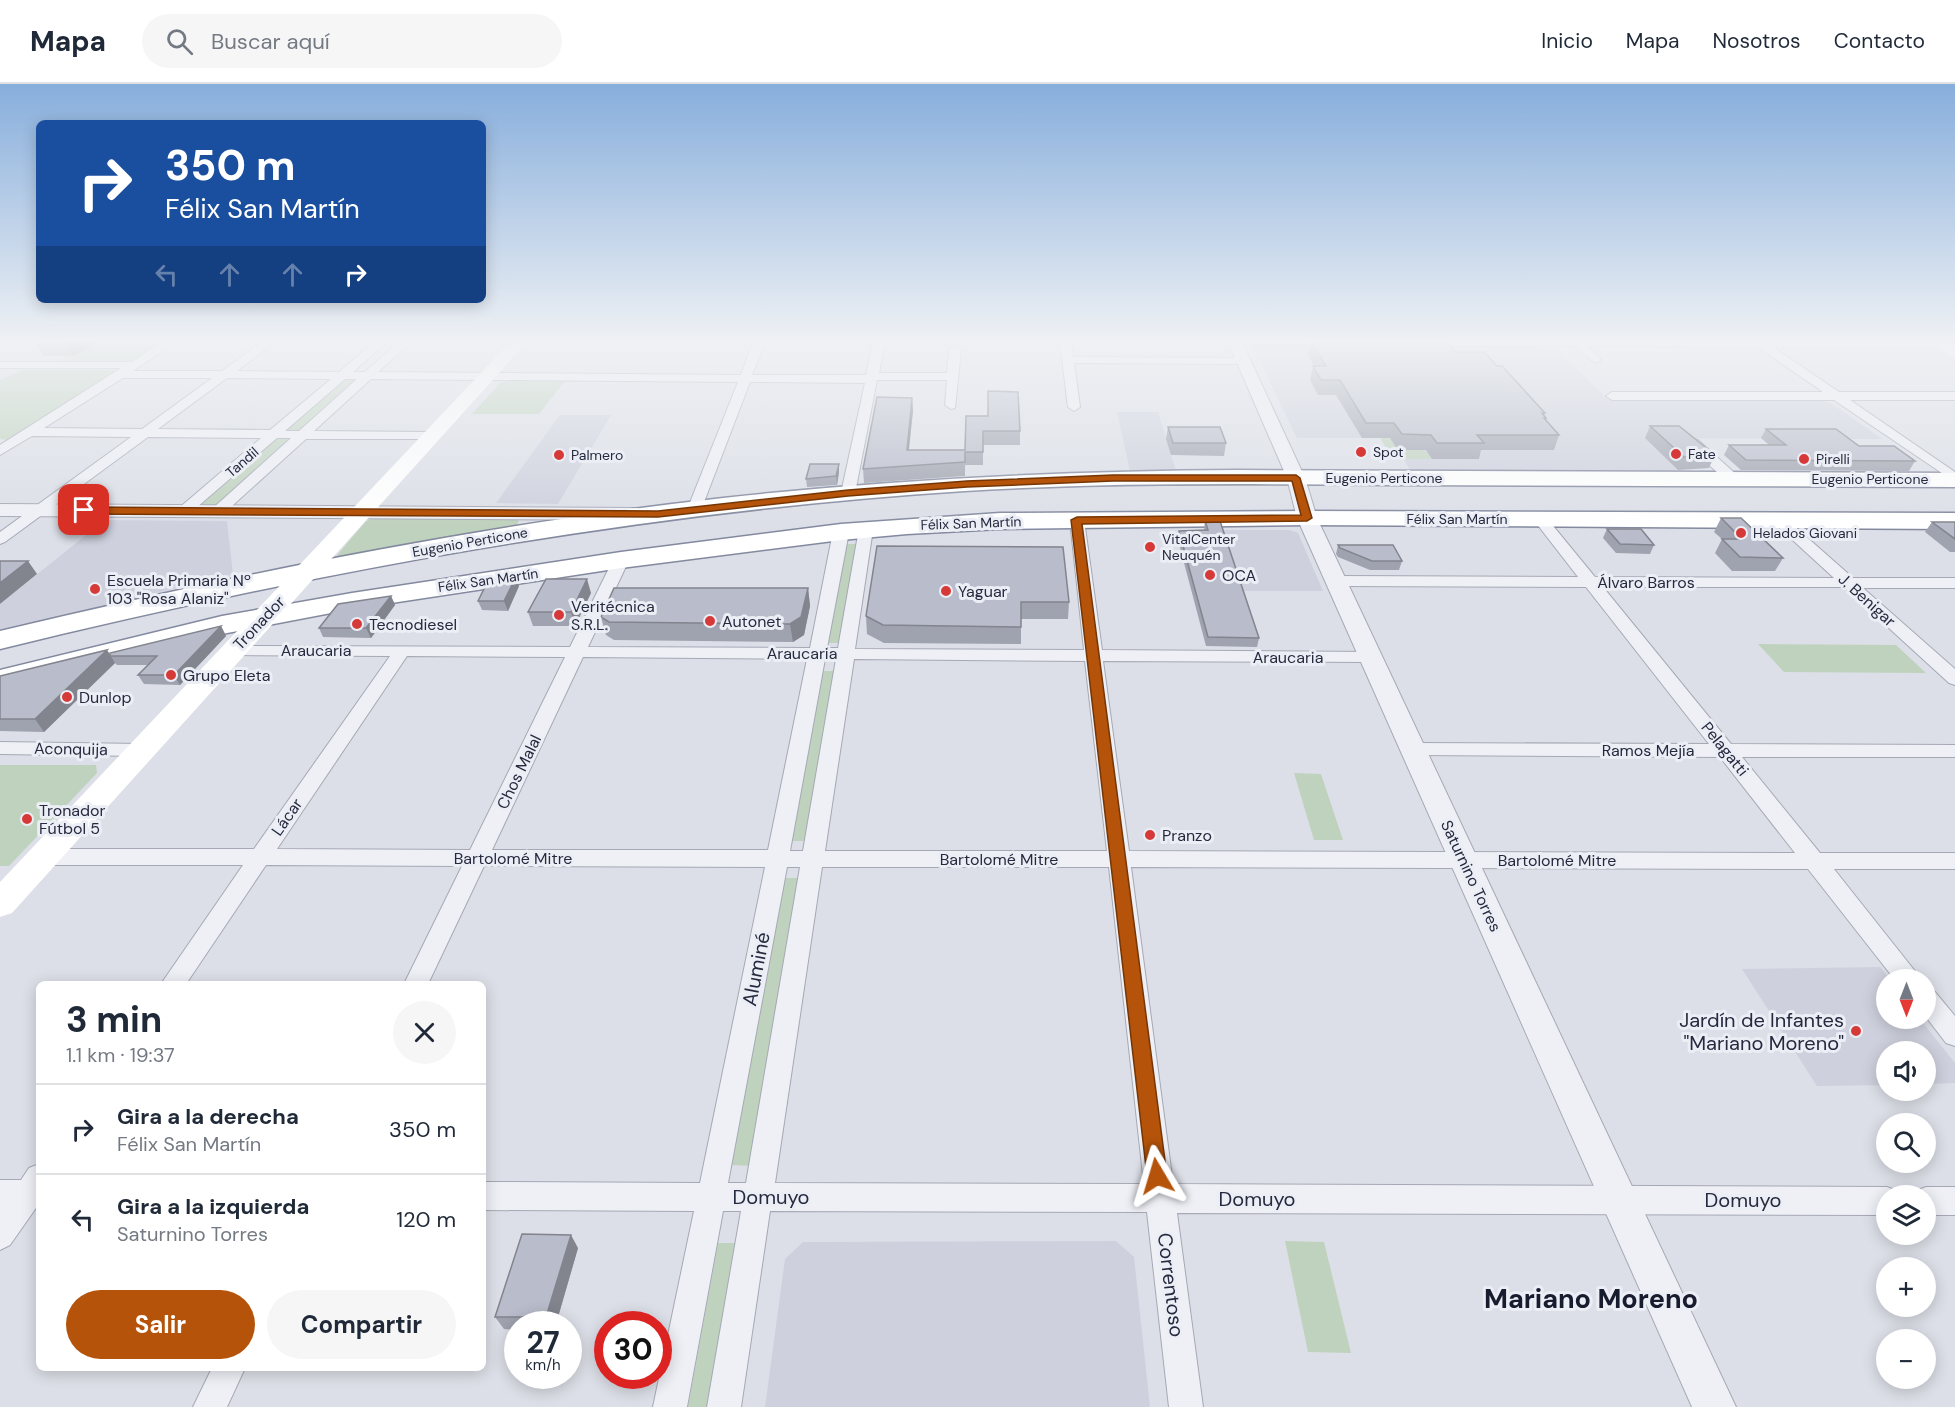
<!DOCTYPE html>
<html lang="es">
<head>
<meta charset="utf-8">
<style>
	body { margin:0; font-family:"DM Sans",sans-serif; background:#f6f6f7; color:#1f2937; height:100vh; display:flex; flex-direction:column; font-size:22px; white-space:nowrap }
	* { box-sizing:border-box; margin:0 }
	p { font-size:20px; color:#747a83 }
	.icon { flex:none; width:33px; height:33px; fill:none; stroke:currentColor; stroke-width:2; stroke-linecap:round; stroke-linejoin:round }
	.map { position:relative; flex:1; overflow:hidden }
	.side { position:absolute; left:36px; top:897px; width:450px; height:390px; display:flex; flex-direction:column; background:#fff; border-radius:9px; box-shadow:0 3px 15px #0003 }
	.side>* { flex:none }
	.guide { position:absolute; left:36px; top:36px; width:450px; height:183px; border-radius:9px; box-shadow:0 3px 15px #0003; background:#1a4fa0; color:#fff; overflow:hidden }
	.needle { width:39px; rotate:180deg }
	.buttons { position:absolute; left:1876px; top:885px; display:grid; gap:12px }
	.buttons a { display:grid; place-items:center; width:60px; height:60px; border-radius:50%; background:#fff; box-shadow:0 3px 15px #0003; font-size:30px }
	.speed { position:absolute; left:504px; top:1227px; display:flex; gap:12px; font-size:30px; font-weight:700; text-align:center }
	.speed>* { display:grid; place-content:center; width:78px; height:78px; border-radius:50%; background:#fff; box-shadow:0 3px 15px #0003; line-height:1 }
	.speed small { font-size:15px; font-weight:400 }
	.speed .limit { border:9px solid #d22; background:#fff; color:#111 }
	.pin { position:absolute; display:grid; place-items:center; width:51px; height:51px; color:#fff; margin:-26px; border-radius:12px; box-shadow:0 3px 9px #0006 }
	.me { position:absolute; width:66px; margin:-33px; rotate:353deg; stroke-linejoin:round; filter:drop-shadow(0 0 4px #0008) }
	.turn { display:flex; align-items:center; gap:21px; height:126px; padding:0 30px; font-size:27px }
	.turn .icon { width:78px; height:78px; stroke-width:2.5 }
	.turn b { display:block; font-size:42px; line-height:51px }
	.lanes { display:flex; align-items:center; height:57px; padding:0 30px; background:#0003; justify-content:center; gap:30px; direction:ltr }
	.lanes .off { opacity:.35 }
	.round { display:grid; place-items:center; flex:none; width:63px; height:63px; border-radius:32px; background:#f6f6f7 }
	.summary { display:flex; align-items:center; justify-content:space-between; height:102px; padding:0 30px }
	h1 { font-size:36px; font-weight:700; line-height:45px }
	.action { display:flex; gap:12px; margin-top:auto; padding:12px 30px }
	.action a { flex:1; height:69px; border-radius:36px; background:#b45309; color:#fff; font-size:24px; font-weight:700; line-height:69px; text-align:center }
	.action a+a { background:#f6f6f7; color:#1f2937 }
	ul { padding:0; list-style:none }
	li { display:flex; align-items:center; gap:18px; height:90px; padding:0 30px; border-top:2px solid #e0e1e3 }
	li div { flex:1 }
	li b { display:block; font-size:22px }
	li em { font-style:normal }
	header { display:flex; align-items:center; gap:36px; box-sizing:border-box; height:84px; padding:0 30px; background:#fff; border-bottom:2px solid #e0e1e3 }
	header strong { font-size:28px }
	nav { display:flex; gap:33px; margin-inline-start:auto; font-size:21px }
	.search { width:420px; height:54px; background:#f6f6f7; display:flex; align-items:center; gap:15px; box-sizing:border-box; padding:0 21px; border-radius:33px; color:#747a83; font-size:22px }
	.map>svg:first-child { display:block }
	.built { fill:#ced1dd }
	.green { fill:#bfd2bd }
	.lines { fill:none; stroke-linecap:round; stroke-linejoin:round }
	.stream { stroke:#95a6ca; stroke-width:4 }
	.minor-casing { stroke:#a5a9b5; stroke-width:2 }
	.tertiary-casing { stroke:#a5a9b5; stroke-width:2 }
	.trunk-casing { stroke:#83899f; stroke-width:3 }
	.minor { fill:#eff0f6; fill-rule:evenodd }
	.tertiary { fill:#eff0f6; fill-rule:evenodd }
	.secondary { fill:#fff; fill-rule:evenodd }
	.trunk { fill:#fff; fill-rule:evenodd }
	.wall { fill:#9fa3af }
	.shaded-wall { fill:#82848e }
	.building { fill:#b9bdcb; stroke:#82848e; stroke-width:1.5 }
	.route { fill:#b45309; stroke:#753606; stroke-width:1.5 }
	.poi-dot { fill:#d63a38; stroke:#eceef5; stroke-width:2 }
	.labels { text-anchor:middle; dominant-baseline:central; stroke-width:6; stroke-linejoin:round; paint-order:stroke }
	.far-poi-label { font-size:14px; fill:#252a3f; stroke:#eceef5; text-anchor:start }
	.far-street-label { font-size:14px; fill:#252a3f; stroke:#eceef5 }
	.poi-label { font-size:16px; fill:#252a3f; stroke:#eceef5; text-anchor:start }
	.street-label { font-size:16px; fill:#252a3f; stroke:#eceef5 }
	.near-street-label { font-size:20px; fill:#252a3f; stroke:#eceef5 }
	.near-poi-label { font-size:20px; fill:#252a3f; stroke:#eceef5; text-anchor:end }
	.near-district-label { font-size:27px; font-weight:bold; fill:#181c2f; stroke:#eceef5 }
</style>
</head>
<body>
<header>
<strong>Mapa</strong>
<div class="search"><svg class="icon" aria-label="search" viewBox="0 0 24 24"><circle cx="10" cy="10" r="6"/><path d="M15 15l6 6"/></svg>Buscar aquí</div>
<nav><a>Inicio</a><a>Mapa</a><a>Nosotros</a><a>Contacto</a></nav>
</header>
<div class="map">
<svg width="1955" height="1323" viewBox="0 0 1955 1323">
	<rect width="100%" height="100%" fill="#dcdfe7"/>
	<g class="built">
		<path d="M1253,263L1554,264L1608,315L1820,316L1831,319L1882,355L1646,354L1680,388L1411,387L1390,354H1297Z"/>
		<path d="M1117,328H1158L1176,387H1130Z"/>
		<path d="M560,331H611L558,420L496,419Z"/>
		<path d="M105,436L227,437L233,490L0,548V520Z"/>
		<path d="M1219,446H1289L1298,449L1323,507H1239Z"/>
		<path d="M1880,883L1890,895L1887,896V934L1920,935L1955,979V999L1926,1000V968H1887V1001L1817,1002L1742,885Z"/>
		<path d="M1116,1157L1134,1173L1150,1323H765L785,1175L803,1158Z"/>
	</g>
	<g class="green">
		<path d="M97,258H163L136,276L128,278L60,277Z"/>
		<path d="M22,286H115L117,288L10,356L0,355V296Z"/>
		<path d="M344,294H360L300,347H282Z"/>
		<path d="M508,297H565L539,330H472L500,299Z"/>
		<path d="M274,354H292L217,422H196Z"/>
		<path d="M1380,354C1397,354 1423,360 1432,375H1393Z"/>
		<path d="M374,434L515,435L519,437L515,444L334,475L366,437Z"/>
		<path d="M845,460H858L840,559H826Z"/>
		<path d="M1758,560L1896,561L1926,589L1784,588Z"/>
		<path d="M823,587H836L808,757H792Z"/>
		<path d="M0,681H96L97,689L9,782H0Z"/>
		<path d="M1294,689L1321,690L1343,756H1314Z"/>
		<path d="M785,794H801L753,1082L732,1081Z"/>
		<path d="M1285,1157L1324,1158L1351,1269L1308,1268Z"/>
		<path d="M718,1159H738L709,1323H688Z"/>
	</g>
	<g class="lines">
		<g class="stream">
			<path d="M1255,261H1315"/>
			<path d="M1444,262H1535"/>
		</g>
		<g class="minor-casing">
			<g id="minor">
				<path d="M162,258H176L133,287H222L262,258H275L237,287L339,288L374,258H387L353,288H365L398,258H411L378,288L741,291L753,258H765L752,291H866L873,258H885L879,289H947L949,266L955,263L961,266L955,324L951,325L945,321L947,296H877L855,409L848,413L841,409L865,299L750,298L701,426L694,430L687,426L738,298L371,295L314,347L433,348L438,349L440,352L438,355H306L222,431H212L210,428L212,425L291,354H277L189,430L184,431L177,427L179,424L261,354L148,353L5,458L0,460V448L131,353L32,352L0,371V361L121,284H0V278H132ZM123,294H212L142,345L44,344ZM227,294L331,295L270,346L158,345ZM345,295H357L299,347H285Z"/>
				<path d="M1060,258H1072L1073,273L1244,274L1250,277L1244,280L1074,279L1080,323L1074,327L1068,323Z"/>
				<path d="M1426,258H1955V263H1773L1839,308H1955V316H1850L1955,388V398L1834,316H1612L1606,312L1612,308H1823L1758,263L1587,262L1601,276L1595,279L1574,262L1432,261Z"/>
				<path d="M1693,355L1698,356L1738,392L1740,395L1738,398H1728L1688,362L1686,359L1688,356Z"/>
				<path d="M1540,431L1545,432L1595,493L1834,494L1774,439L1772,436L1774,433H1784L1853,494H1955V504H1863L1955,585V601L1949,599L1844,503H1603L1731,660L1955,661V673H1742L1820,769H1955V785H1834L1922,896H1895L1808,785L1131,783L1173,1100L1887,1103L1897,1107L1899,1112H1887V1131L1177,1129L1203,1323H1169L1147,1128L770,1127L741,1323H707L741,1127H723L687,1323H653L694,1127L483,1126V1098L700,1099L765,783L484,782L428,900H404L462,782L266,781L186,900H161L243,781H43L35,779L32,773L35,767L43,765H254L390,572L234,571L228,570L225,566L228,562L570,563L613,476L621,471L629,476L588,563L810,564L833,448L841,443L849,448L827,564H838L859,445L866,441L873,445L855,565L1084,566L1070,436L1077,432L1084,436L1102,566L1371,568L1377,569L1380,573L1377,577L1371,578L1103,577L1129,767L1795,769L1720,673L1413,671L1406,670L1403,665L1406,660L1413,659L1709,660L1586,503L1336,502L1328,497L1336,492L1578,493L1533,435ZM407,572L565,573L470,766L277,765ZM583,573L807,575L768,766H492ZM825,575H836L803,767H790ZM854,575L1085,577L1107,767H825ZM787,783H800L746,1099H728ZM822,783H1109L1144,1100L775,1099Z"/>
				<path d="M0,658L142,660L149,661L152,666L149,671L142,672L0,670Z"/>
				<path d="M1926,905L1935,908L1955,932V962L1946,959L1926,933Z"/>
				<path d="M39,1080V1123L36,1124L10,1161L0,1166V1096H21L29,1084Z"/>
				<path d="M1926,1103H1955V1131H1926V1112H1914L1916,1107Z"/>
				<path d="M212,1284H245L227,1323H193Z"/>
			</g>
		</g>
		<g class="tertiary-casing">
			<g id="tertiary">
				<path d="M1228,258H1242L1305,394L1317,434L1736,1323H1692L1297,434L1287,394Z"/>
				<path d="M0,420L637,424L644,426L647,430L644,434L637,436L0,432Z"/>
			</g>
		</g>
		<g class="trunk-casing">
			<g id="trunk">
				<path d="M1238,386L1955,389V403C1770,402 1586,402 1401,401C1256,400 1110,398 965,407C638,428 318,487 0,565V547C239,490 479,441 723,414C894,395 1065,387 1238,386Z"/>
				<path d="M1307,427L1955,429V445L1307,441L1000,445L907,450L841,456L621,484L352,525L222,550L0,604V586L222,532L352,509L621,468L841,440L1000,429Z"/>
			</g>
		</g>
		<use href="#minor" class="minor"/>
		<use href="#tertiary" class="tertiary"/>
		<g class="secondary">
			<path d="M510,258H527L12,829L0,833V798Z"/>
			<path d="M1928,258H1948L1955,262V274Z"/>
		</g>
		<use href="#trunk" class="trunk"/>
	</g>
	<g class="wall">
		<path d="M42,258H97L73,272H43L37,261Z"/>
		<path d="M1310,258H1446L1455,268L1497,282L1545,329L1544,331L1546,334V336L1559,351L1554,366H1481L1479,375H1432L1426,366H1398L1390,354H1362L1336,311H1318L1310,296L1313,282H1314L1308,271Z"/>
		<path d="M912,314L913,327L909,366H965L966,332L1020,347V361H983V381H965V392L864,399L863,385Z"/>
		<path d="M1650,342L1715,371L1709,384L1678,386L1645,354Z"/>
		<path d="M1168,343L1226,359L1224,372L1171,371L1166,355Z"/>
		<path d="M1766,345L1859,362L1915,377L1909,387L1741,386L1724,371L1729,361H1769L1761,354Z"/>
		<path d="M839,380V388L837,401L807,403L806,395Z"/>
		<path d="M1721,434L1783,474L1775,487H1732L1715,469L1722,455L1714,448Z"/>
		<path d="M1205,437L1259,554L1257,563L1206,562L1178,456L1179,447L1204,446Z"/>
		<path d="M1932,438H1955V468H1950L1925,448Z"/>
		<path d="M1607,445L1654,461L1650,470L1616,469L1603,454Z"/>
		<path d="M1338,461L1402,477L1399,486H1370L1338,473L1336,470Z"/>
		<path d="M877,462L1069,518L1068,535H1021V560L884,559L867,550L866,532Z"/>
		<path d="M516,493L519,502L508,527L482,526L478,517Z"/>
		<path d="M808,504L810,522L804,551L793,558L614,556L606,551L601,533Z"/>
		<path d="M591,509L575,542H533L528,528Z"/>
		<path d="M391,512L395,521L371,554L323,553L319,544Z"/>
		<path d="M221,542L226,552L180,601L144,600L138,591L148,581H117L115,579L44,648L0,647V592L107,566L110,571Z"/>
		<path d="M578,1164L556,1240H518V1246L504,1245L495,1233Z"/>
	</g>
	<g class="shaded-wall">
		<path d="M72,258H97L73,272L67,261Z"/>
		<path d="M912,314L913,327L907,379V366Z"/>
		<path d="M839,380V388L837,401L836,392Z"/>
		<path d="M28,477L37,490L0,520V499Z"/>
		<path d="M516,493L519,502L508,527L504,517Z"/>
		<path d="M587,495L591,509L575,542L571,528Z"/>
		<path d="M808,504L810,522L804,551L793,558L790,540Z"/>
		<path d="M391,512L395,521L371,554L366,544Z"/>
		<path d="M221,542L226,552L180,601L174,591Z"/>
		<path d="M107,566L115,579L44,648L35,635Z"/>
		<path d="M571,1151L578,1164L556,1240H551L546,1233Z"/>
	</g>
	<g class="building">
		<path d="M42,258H72L67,261H37Z"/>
		<path d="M1311,258H1446L1455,268H1484L1497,282H1502L1545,329H1542L1546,334H1544L1559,351H1477L1484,359H1437L1431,351L1402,350L1394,339H1366L1340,296H1321L1313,282H1326Z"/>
		<path d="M988,307L1018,308L1020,347H983V368H965V378L863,385L877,313L912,314L907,366H965L966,332H988Z"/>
		<path d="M1650,342H1679L1715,371L1684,373Z"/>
		<path d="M1168,343H1220L1226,359H1173Z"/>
		<path d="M1766,345H1836L1859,362H1894L1915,377L1746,376L1729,361H1786Z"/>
		<path d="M810,380H839L836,392L806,395Z"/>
		<path d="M1721,434H1741L1783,474L1740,473L1722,455H1742Z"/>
		<path d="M1205,437H1220L1259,554L1208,553L1179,447L1208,446Z"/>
		<path d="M1932,438H1955V455Z"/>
		<path d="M1607,445H1641L1654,461L1620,460Z"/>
		<path d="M1338,461H1393L1402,477H1372L1340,464Z"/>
		<path d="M877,462L1063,463L1069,518H1021V543L883,541L866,532Z"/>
		<path d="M0,477H28L0,499Z"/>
		<path d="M516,493L504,517H478L488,497Z"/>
		<path d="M546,495H587L571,528H528Z"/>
		<path d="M614,504H808L801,533L790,540L609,538L601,533Z"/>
		<path d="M391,512L366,544H319L338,520Z"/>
		<path d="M221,542L174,591H138L157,572H110V569Z"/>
		<path d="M107,566L35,635H0V592Z"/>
		<path d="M522,1150L571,1151L546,1233H495Z"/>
	</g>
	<linearGradient id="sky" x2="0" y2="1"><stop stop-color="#87aedc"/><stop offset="0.58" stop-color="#eff1f4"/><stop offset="1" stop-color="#eff1f4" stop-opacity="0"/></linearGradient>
	<rect width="1955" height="443" fill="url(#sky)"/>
	<path class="route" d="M1113,391H1296L1300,394L1312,434L1307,437L1082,440L1167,1092L1164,1098L1157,1101L1150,1098L1147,1092L1071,436L1077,433L1301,431L1292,397H1113L967,403L848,412L658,433L84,430L79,426L84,423L658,427L848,406L967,397Z"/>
	<g class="poi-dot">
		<circle cx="1361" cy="368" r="6"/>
		<circle cx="1676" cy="370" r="6"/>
		<circle cx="559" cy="371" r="6"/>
		<circle cx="1804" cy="375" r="6"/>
		<circle cx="1741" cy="449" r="6"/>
		<circle cx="1150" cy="463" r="6"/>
		<circle cx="1210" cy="491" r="6"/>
		<circle cx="95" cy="505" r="6"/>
		<circle cx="946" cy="507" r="6"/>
		<circle cx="559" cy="531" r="6"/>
		<circle cx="710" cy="537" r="6"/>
		<circle cx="357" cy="540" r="6"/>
		<circle cx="171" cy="591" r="6"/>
		<circle cx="67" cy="613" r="6"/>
		<circle cx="27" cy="735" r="6"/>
		<circle cx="1150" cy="751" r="6"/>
		<circle cx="1856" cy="947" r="6"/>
	</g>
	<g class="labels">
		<g class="far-poi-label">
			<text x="1373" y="368">Spot</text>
			<text x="1688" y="370">Fate</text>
			<text x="571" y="371">Palmero</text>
			<text x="1816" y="375">Pirelli</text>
			<text x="1753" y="449">Helados Giovani</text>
			<text x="1162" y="455">VitalCenter<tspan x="1162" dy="16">Neuquén</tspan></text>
		</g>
		<g class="far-street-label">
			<text transform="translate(242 378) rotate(-41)">Tandil</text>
			<text x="1384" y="394">Eugenio Perticone</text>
			<text x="1870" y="395">Eugenio Perticone</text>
			<text x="1457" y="435">Félix San Martín</text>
			<text transform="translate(971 439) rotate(-2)">Félix San Martín</text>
			<text transform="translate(470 458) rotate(-10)">Eugenio Perticone</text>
			<text transform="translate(488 496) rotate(-8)">Félix San Martín</text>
		</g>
		<g class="poi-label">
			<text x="1222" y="491">OCA</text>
			<text x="107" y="496">Escuela Primaria Nº<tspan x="107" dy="18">103 "Rosa Alaniz"</tspan></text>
			<text x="958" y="507">Yaguar</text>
			<text x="571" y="522">Veritécnica<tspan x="571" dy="18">S.R.L.</tspan></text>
			<text x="722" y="537">Autonet</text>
			<text x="369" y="540">Tecnodiesel</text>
			<text x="183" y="591">Grupo Eleta</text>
			<text x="79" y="613">Dunlop</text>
			<text x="39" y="726">Tronador<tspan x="39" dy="18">Fútbol 5</tspan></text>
			<text x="1162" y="751">Pranzo</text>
		</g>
		<g class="street-label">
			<text x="1646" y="498">Álvaro Barros</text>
			<text transform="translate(1867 516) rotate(42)">J. Benigar</text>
			<text transform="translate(259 539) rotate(-47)">Tronador</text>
			<text x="316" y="566">Araucaria</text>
			<text x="802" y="569">Araucaria</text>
			<text x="1288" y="573">Araucaria</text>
			<text transform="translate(71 665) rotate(1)">Aconquija</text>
			<text transform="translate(1725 665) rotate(51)">Pelagatti</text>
			<text x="1648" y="666">Ramos Mejía</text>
			<text transform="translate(519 688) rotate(-64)">Chos Malal</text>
			<text transform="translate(287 733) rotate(-55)">Lácar</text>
			<text x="513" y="774">Bartolomé Mitre</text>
			<text x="999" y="775">Bartolomé Mitre</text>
			<text x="1557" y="776">Bartolomé Mitre</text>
			<text transform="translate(1471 792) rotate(65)">Saturnino Torres</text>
		</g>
		<g class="near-street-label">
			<text transform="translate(756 885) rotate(-79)">Aluminé</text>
			<text x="771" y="1113">Domuyo</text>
			<text x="1257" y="1115">Domuyo</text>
			<text x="1743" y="1116">Domuyo</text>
			<text transform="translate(1171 1201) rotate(83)">Correntoso</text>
		</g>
		<g class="near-poi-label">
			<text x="1844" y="936">Jardín de Infantes<tspan x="1844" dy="23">"Mariano Moreno"</tspan></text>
		</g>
		<g class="near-district-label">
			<text x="1591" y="1214">Mariano Moreno</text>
		</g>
	</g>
</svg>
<div class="buttons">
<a><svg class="needle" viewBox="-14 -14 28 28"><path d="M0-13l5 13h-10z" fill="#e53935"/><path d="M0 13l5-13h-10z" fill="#747a83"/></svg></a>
<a><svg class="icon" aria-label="sound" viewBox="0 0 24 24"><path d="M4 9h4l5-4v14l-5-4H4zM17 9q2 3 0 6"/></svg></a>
<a><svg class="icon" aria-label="search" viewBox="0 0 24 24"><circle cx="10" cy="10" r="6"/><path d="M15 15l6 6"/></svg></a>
<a><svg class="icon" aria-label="layers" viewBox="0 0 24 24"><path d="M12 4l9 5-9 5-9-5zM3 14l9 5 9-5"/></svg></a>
<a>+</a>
<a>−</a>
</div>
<div class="speed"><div>27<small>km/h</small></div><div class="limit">30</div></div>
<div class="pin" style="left:84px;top:426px;background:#d93025"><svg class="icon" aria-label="arrive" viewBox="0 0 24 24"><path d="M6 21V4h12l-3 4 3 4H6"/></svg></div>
<svg class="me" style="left:1157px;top:1092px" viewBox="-20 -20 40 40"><path d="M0-17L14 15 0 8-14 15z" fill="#b45309" stroke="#fff" stroke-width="4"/></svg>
<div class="guide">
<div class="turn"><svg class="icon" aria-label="right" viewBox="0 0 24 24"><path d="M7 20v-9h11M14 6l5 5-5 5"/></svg><div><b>350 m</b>Félix San Martín</div></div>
<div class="lanes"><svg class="icon off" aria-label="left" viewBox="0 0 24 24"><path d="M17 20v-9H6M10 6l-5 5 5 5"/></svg><svg class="icon off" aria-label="ahead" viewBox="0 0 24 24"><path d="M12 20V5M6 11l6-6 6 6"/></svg><svg class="icon off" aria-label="ahead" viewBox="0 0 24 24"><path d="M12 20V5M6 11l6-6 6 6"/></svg><svg class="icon" aria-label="right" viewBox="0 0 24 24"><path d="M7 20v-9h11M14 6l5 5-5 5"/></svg></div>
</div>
<section class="side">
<div class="summary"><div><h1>3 min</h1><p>1.1 km · 19:37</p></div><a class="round"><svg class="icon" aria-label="close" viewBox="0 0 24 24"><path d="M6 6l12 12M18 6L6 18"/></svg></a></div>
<ul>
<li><svg class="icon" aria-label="right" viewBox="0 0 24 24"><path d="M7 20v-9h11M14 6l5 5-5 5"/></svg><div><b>Gira a la derecha</b><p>Félix San Martín</p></div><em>350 m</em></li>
<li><svg class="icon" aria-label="left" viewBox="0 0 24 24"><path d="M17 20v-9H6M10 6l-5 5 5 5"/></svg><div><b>Gira a la izquierda</b><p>Saturnino Torres</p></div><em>120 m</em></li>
</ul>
<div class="action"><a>Salir</a><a>Compartir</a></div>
</section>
</div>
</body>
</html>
